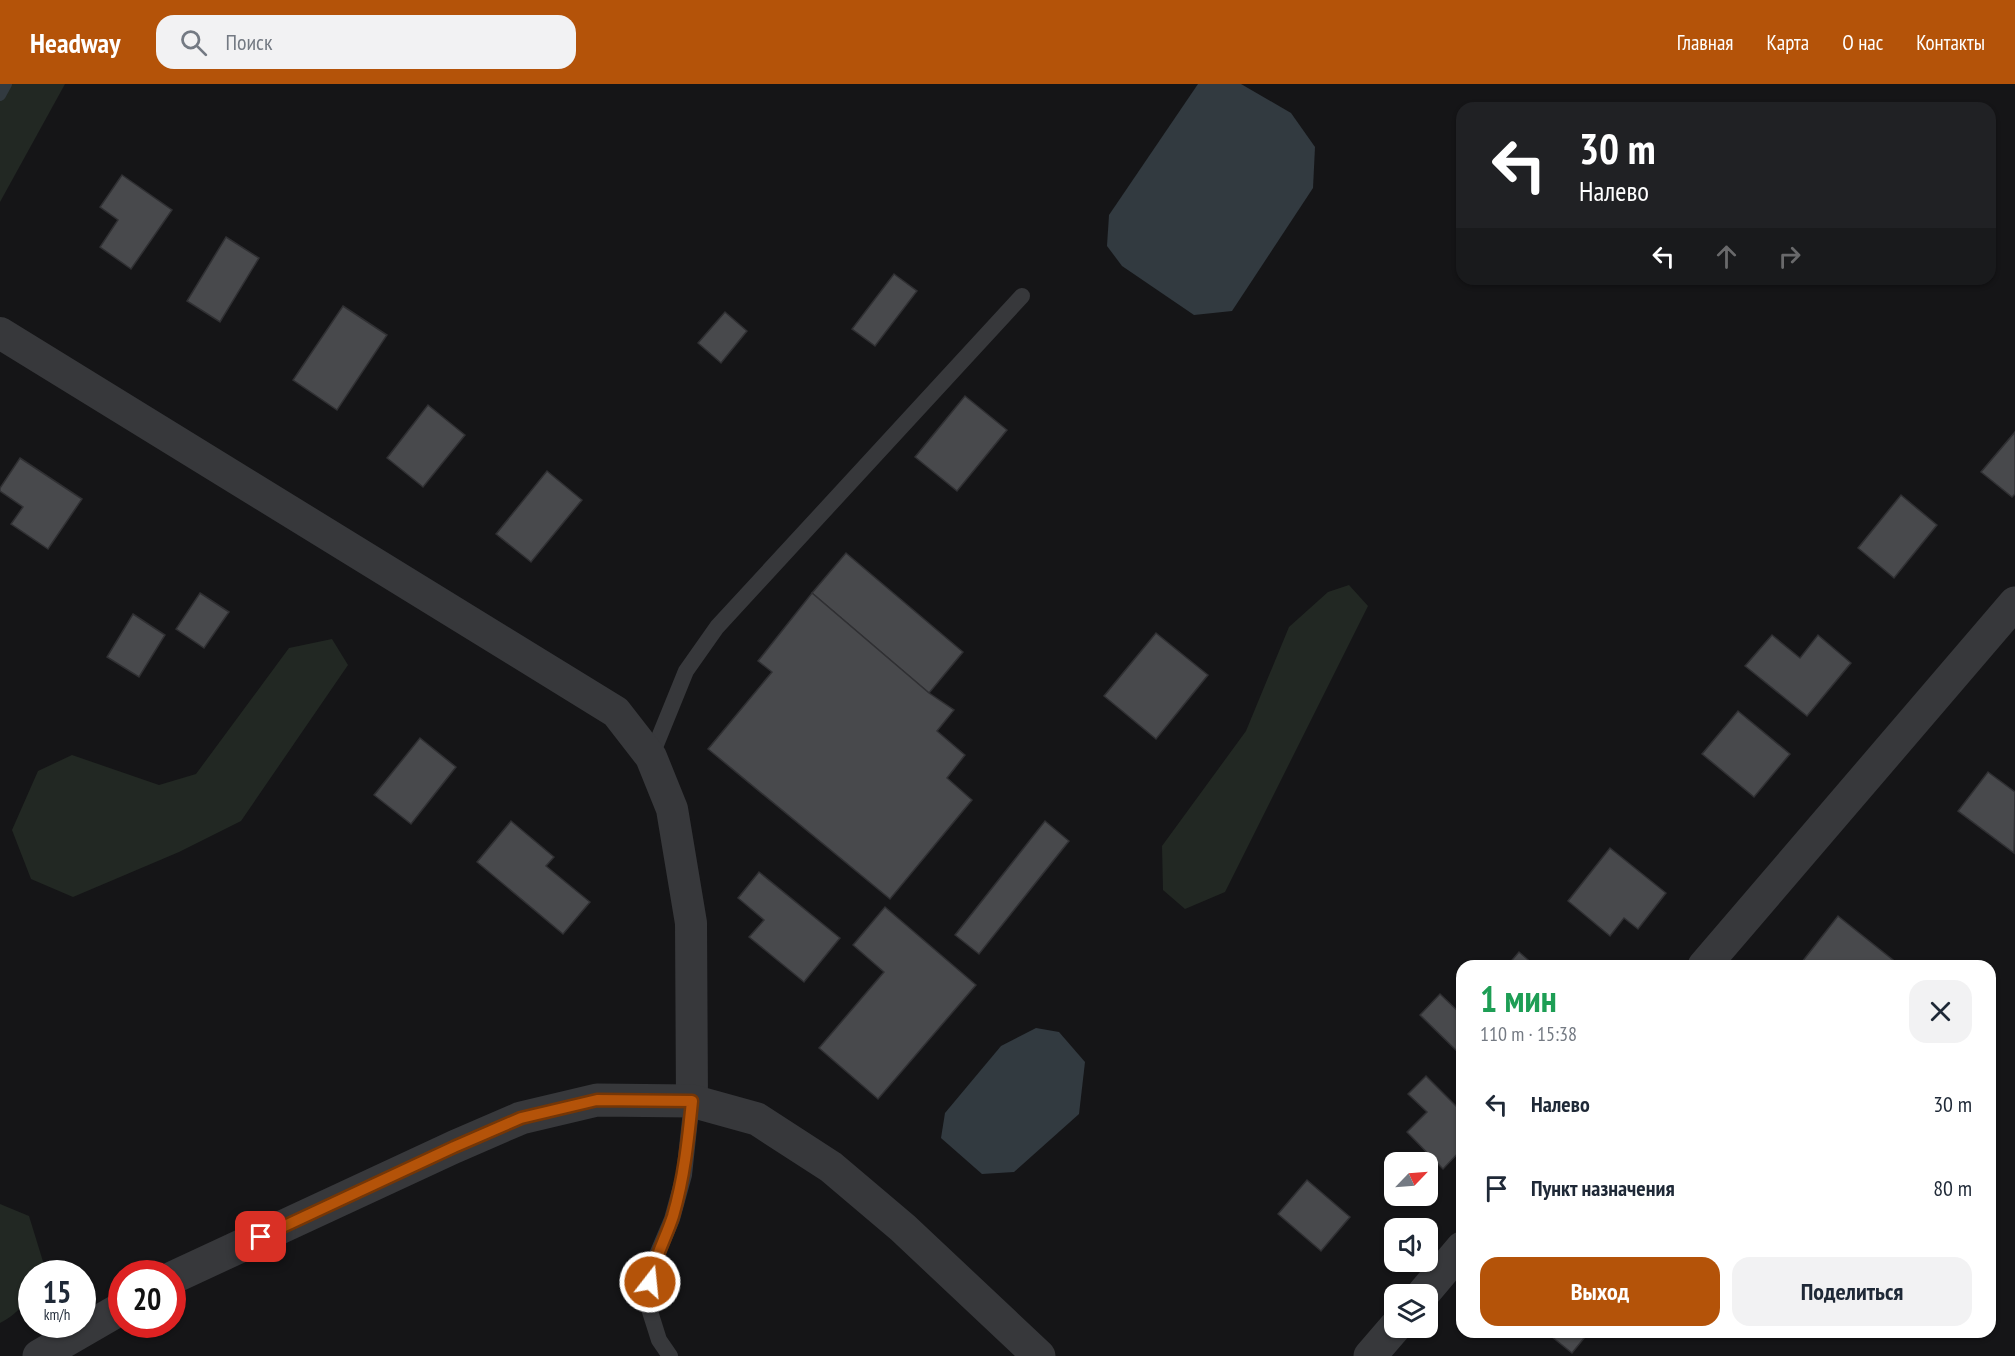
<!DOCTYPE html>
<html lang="ru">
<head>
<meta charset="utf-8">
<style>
	body { margin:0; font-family:"PT Sans Narrow",sans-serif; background:#f2f2f3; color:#1f2937; height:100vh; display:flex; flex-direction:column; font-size:22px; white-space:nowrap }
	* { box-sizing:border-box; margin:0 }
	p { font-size:20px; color:#747a83 }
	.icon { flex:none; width:33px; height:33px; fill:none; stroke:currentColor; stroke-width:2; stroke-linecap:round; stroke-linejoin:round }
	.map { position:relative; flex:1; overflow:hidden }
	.panel { position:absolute; left:1456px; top:876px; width:540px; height:378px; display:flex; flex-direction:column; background:#fff; border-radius:18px; box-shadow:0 2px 4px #0004 }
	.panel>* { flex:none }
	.top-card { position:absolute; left:1456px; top:18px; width:540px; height:183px; border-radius:18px; box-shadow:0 2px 4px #0004; background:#202124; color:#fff; overflow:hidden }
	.needle { width:39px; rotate:65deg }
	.buttons { position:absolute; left:1384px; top:1068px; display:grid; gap:12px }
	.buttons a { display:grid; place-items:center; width:54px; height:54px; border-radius:12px; background:#fff; box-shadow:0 2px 4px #0004; font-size:30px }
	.speed { position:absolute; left:18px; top:1176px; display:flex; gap:12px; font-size:30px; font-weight:700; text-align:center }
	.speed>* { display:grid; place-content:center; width:78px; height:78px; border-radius:50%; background:#fff; box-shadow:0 2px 4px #0004; line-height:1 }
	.speed small { font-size:15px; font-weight:400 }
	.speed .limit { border:9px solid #d22; background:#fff; color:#111 }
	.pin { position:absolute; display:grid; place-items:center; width:51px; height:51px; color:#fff; margin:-26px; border-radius:12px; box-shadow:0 3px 9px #0006 }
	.me { position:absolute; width:66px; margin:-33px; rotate:16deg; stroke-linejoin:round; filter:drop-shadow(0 0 4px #0008) }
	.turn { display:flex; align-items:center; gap:21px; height:126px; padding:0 24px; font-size:27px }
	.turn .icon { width:78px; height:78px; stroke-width:2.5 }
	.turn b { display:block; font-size:42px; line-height:51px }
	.lanes { display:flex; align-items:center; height:57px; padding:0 24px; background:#0003; justify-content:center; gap:30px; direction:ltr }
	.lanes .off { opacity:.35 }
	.round { display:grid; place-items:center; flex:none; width:63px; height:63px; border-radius:18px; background:#f2f2f3 }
	.summary { display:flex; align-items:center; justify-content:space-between; height:102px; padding:0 24px }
	h1 { font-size:36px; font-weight:800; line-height:45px; color:#1e9e55 }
	.button { display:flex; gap:12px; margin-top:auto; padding:12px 24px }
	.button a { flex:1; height:69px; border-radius:18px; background:#b45309; color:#fff; font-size:24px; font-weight:800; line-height:69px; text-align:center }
	.button a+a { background:#f2f2f3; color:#1f2937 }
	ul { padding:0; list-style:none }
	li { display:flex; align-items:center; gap:18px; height:84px; padding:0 24px }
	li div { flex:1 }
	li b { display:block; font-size:22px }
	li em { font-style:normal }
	header { display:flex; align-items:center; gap:36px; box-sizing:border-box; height:84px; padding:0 30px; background:#b45309; color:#fff }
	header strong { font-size:28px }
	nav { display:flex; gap:33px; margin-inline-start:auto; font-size:21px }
	.search { width:420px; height:54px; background:#f2f2f3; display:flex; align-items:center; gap:15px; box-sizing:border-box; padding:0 21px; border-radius:18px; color:#747a83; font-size:22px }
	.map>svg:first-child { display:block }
	.green { fill:#222823 }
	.water { fill:#323a40 }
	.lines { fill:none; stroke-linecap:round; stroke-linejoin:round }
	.stream { stroke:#323a40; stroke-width:12 }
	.building { fill:#48494c; stroke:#303033; stroke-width:1.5 }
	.service { stroke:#37383b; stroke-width:16 }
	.minor { stroke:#37383b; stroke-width:32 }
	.tertiary { stroke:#37383b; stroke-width:33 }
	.route-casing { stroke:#753606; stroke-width:15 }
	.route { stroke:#b45309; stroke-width:10 }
</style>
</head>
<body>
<header>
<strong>Headway</strong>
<div class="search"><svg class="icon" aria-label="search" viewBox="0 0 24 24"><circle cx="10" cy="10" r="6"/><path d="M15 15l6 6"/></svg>Поиск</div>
<nav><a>Главная</a><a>Карта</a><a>О нас</a><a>Контакты</a></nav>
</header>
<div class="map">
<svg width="2015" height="1272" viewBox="0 0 2015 1272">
	<rect width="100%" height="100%" fill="#151517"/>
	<g class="green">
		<path d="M0,0H65L0,118Z"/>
		<path d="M1349,501L1368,522L1225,808L1185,825L1163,806L1162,762L1246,647L1289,543L1328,508Z"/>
		<path d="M332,555L348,581L241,737L179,768L73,813L31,795L12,746L38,687L72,671L159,701L196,690L289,564Z"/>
		<path d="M0,1120L29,1132L45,1184L41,1189L32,1190C32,1214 21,1228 0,1239Z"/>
	</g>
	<g class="water">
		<path d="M1198,0H1241L1291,29L1315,63L1313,104L1232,227L1194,231L1122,182L1107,162L1109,131Z"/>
		<path d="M1036,944L1059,948L1085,978L1079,1030L1014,1088L982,1090L941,1054L945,1029L1001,962Z"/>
	</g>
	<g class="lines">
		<path class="stream" d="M0,11L6,0"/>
	</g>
	<g class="building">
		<path d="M122,91L172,126L131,185L100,163L118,136L100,123Z"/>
		<path d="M226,153L259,174L220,238L187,217Z"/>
		<path d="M894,190L917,207L875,262L852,245Z"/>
		<path d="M343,222L387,251L337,326L293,296Z"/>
		<path d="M725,228L747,247L721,279L698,259Z"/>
		<path d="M965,312L1007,346L957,407L915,373Z"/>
		<path d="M428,321L465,351L423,403L387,374Z"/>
		<path d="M2015,348V410L2012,413L1981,388Z"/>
		<path d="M20,374L82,415L48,465L11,440L23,423L0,407V404Z"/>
		<path d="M547,387L582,416L531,478L496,450Z"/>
		<path d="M1901,411L1937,441L1894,494L1858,464Z"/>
		<path d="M846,469L963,568L929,609L812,509Z"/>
		<path d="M200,509L229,528L204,564L176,545Z"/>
		<path d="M812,509L929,609L954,626L937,647L965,671L947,694L972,716L890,815L708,665L772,588L758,577Z"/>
		<path d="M133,530L165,551L139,593L107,573Z"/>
		<path d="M1156,549L1208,591L1156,655L1104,612Z"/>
		<path d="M1772,551L1800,574L1818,551L1851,579L1807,632L1745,582Z"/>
		<path d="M1738,627L1790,670L1754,713L1702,670Z"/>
		<path d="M420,654L456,683L411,740L374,711Z"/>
		<path d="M1988,688L2015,708L2014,769L1958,727Z"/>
		<path d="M511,737L554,773L546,782L590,818L563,850L477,778Z"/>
		<path d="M1045,737L1069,757L979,870L955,851Z"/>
		<path d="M1610,764L1666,809L1638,845L1624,834L1610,852L1568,817Z"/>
		<path d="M759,788L840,854L804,898L749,853L764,836L738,814Z"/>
		<path d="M885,823L976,901L878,1015L819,964L884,888L853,861Z"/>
		<path d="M1838,832L1898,880L1897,882H1806L1802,878Z"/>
		<path d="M1519,868L1535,882H1507Z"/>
		<path d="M1440,910L1462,931V972L1420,931Z"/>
		<path d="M1426,992L1462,1028V1065L1443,1085L1407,1048L1427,1028L1408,1010Z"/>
		<path d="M1307,1096L1350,1133L1321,1167L1278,1130Z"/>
		<path d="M1546,1248H1589L1572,1269Z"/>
	</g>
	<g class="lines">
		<g class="service">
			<path d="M651,673L686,587L717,543L1022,212"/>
			<path d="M670,1272L659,1256L646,1215L653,1180L672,1135L684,1091L692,1017"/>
		</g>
		<path class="minor" d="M0,249L616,628L651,673L672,725L691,839L692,1017"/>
		<g class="tertiary">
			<path d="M1704,882L2015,519"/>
			<path d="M172,1194L454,1063L521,1034L597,1016L692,1017L757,1035L831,1083L903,1144L1039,1272"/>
			<path d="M1423,1210L1462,1164"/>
			<path d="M39,1272L122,1224"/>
			<path d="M1370,1272L1395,1243"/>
		</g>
	</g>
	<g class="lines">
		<g class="route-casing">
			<path id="route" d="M261,1153L454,1063L521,1034L597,1016L692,1017C688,1057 684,1094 673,1132C666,1154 654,1174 650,1198"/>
		</g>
		<use href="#route" class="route"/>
	</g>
</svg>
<div class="buttons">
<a><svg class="needle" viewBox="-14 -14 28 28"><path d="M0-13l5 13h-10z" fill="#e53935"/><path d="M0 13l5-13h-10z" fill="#747a83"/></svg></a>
<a><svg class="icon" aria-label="sound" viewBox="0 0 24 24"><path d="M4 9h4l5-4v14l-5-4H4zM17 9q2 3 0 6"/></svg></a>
<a><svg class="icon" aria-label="layers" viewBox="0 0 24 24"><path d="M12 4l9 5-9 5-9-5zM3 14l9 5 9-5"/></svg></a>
</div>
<div class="speed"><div>15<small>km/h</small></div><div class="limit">20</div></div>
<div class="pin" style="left:261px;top:1153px;background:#d93025"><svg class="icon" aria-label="arrive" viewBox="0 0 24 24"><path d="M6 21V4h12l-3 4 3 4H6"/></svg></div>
<svg class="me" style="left:650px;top:1198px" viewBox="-20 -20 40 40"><circle r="17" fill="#b45309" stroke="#fff" stroke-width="3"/><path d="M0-11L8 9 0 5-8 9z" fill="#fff"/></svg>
<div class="top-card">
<div class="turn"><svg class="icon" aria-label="left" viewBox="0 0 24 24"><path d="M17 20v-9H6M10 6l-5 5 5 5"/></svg><div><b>30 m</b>Налево</div></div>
<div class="lanes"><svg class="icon" aria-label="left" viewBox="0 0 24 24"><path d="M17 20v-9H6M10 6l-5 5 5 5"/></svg><svg class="icon off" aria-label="ahead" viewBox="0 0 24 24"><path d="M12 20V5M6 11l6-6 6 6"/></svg><svg class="icon off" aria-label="right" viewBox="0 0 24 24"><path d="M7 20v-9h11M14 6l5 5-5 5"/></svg></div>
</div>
<section class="panel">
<div class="summary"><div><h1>1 мин</h1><p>110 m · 15:38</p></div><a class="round"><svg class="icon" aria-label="close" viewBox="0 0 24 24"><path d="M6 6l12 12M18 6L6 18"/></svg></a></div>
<ul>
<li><svg class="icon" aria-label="left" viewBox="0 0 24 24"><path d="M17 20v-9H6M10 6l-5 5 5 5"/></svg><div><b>Налево</b></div><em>30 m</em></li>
<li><svg class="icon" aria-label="arrive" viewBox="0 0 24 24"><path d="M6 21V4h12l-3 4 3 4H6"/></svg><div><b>Пункт назначения</b></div><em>80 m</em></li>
</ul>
<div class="button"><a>Выход</a><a>Поделиться</a></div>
</section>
</div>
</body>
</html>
